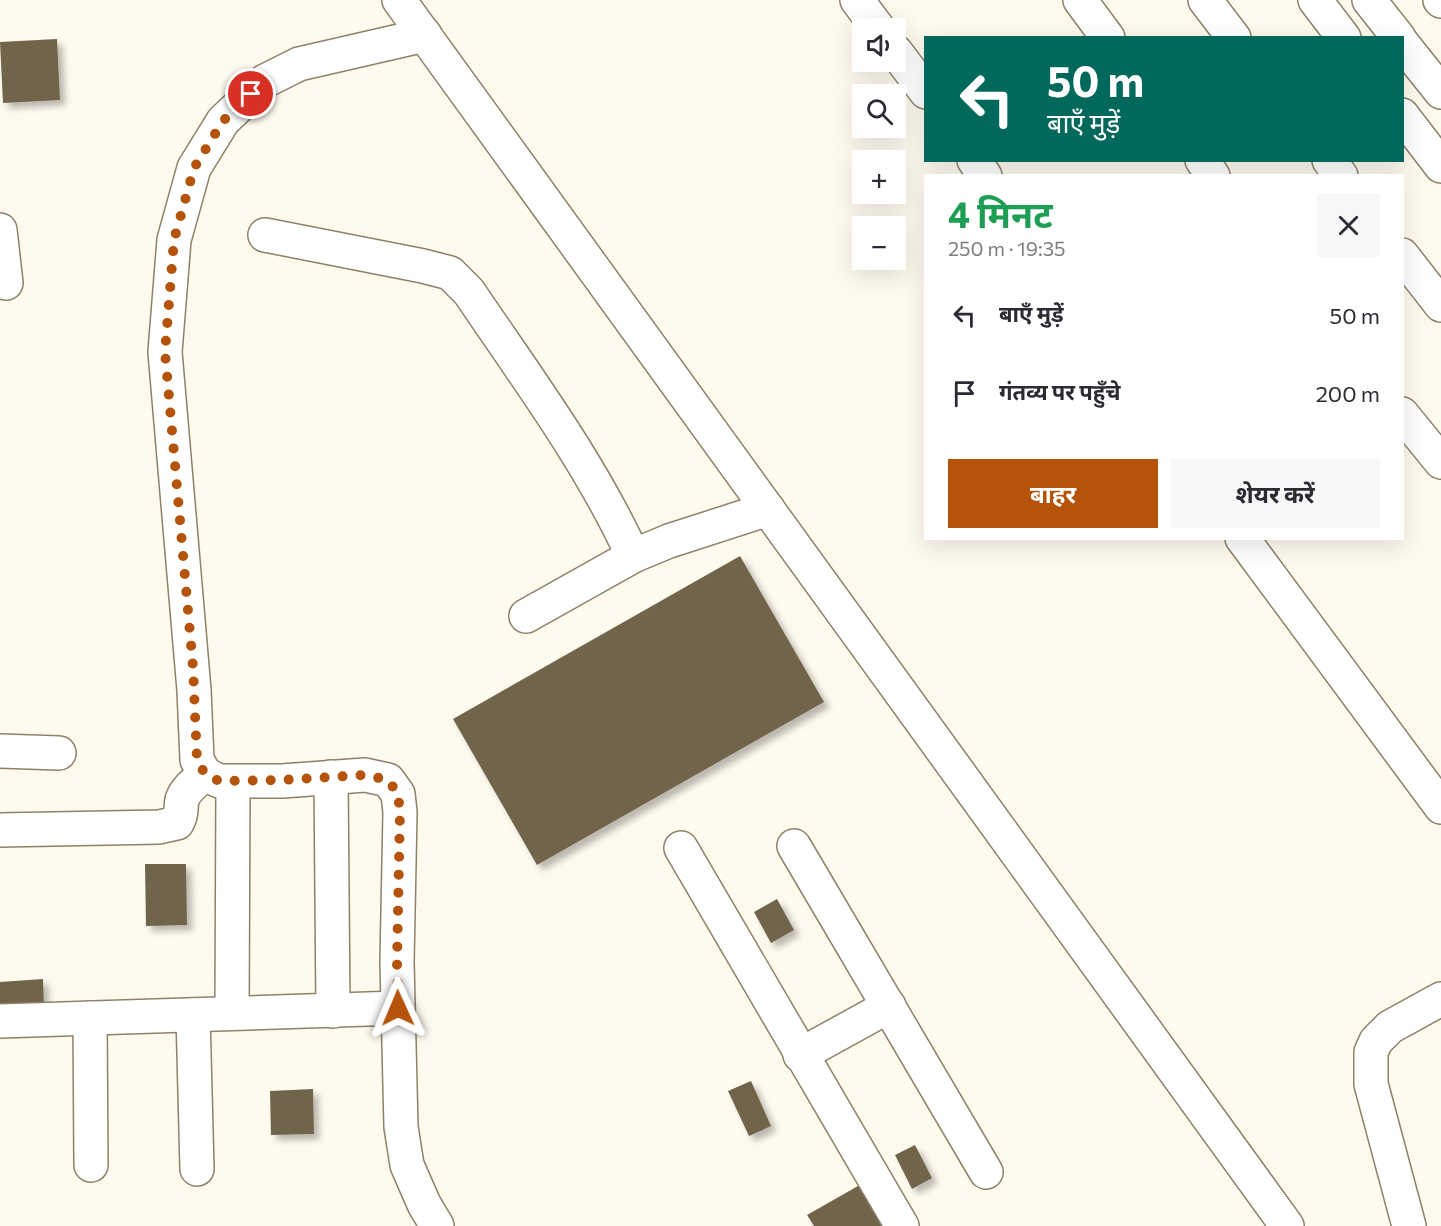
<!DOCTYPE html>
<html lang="hi">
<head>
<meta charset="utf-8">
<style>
	body { margin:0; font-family:Commissioner,"Noto Sans Devanagari",sans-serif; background:#f7f7f7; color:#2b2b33; height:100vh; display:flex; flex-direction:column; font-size:22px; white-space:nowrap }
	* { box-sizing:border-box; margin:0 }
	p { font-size:20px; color:#7c7c81 }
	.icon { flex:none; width:33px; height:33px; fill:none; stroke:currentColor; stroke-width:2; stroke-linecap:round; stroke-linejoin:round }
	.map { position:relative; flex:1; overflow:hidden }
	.drawer { position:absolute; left:924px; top:174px; width:480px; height:366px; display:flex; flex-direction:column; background:#fff; border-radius:0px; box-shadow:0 6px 24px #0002 }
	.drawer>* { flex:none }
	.guide { position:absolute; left:924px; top:36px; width:480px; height:126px; border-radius:0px; box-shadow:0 6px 24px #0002; background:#00695c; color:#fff; overflow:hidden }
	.buttons { position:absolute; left:852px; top:18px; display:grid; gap:12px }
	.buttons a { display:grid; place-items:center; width:54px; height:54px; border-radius:0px; background:#fff; box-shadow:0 6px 24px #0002; font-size:30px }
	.pin { position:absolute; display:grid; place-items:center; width:51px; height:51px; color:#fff; margin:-26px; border:3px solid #fff; border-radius:50%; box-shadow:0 2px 6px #0007 }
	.me { position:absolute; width:66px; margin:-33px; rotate:359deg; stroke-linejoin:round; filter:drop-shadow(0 0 4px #0008) }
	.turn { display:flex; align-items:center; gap:21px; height:126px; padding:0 24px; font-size:27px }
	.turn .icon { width:78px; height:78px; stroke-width:2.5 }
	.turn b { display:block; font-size:42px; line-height:51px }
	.round { display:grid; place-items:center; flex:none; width:63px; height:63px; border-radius:0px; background:#f7f7f7 }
	.overview { display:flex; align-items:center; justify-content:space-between; height:102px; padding:0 24px }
	h1 { font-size:36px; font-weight:700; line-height:45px; color:#1e9e55 }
	.button { display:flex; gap:12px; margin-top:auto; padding:12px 24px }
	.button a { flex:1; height:69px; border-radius:0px; background:#b45309; color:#fff; font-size:24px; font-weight:700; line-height:69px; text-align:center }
	.button a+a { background:#f7f7f7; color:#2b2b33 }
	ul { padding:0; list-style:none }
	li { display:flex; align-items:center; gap:18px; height:78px; padding:0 24px }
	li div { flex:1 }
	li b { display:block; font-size:22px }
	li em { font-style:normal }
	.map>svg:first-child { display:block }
	.building { fill:#70654c; filter:url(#shadow) }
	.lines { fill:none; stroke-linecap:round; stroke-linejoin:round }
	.minor-casing { stroke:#8d8268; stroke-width:36 }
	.major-casing { stroke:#8d8268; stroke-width:36 }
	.minor { stroke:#fff; stroke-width:33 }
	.major { stroke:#fff; stroke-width:33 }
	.route { stroke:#b45309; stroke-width:10; stroke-dasharray:0 18 }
</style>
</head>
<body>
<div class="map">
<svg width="1441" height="1226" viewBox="0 0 1441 1226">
	<defs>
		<filter id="shadow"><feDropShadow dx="5.5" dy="5.5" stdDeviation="3" flood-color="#0004"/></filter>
	</defs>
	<rect width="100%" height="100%" fill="#fffaee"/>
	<g class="building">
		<path d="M57,39L60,100L3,103L0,42Z"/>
		<path d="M740,556L824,702L537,865L453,719Z"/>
		<path d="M145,864H186L187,925L146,926Z"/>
		<path d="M777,899L794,930L771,943L754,912Z"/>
		<path d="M43,979L44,1011L0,1014V982Z"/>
		<path d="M751,1081L771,1126L749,1136L728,1091Z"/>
		<path d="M313,1089L314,1134L271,1135L270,1091Z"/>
		<path d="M915,1145L932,1178L912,1189L895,1155Z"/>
		<path d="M865,1182L891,1226H814L807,1215Z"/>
	</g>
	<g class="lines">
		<g class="minor-casing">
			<g id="minor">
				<path d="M399,0L1287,1226"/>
				<path d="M857,0L878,28"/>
				<path d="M1080,0L1108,38"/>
				<path d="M1369,0L1399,38"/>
				<path d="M1440,0L1441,1"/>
				<path d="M425,35L299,64L265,81L223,121L194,168L174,240L165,352L194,690L197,760L205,774L219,781H282L365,775L388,780L398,794L400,812L397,962L401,1127L407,1165L424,1204L437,1226"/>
				<path d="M1402,43L1441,92"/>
				<path d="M896,52L926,92"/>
				<path d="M974,160L985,176"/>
				<path d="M1202,160L1213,176"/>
				<path d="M0,230L6,283"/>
				<path d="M265,235L423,266L450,273L469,292C527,378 590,462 633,556"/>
				<path d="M1402,414L1441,462"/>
				<path d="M1242,538L1441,807"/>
				<path d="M526,616L633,556L669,541L768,509"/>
				<path d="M0,751L59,753"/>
				<path d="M331,777L333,1011"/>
				<path d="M0,830L159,827L177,823C183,813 180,809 182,800C185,789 197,781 205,774"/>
				<path d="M794,846L986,1172"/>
				<path d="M681,848L902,1226"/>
				<path d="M232,1013L233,782"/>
				<path d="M193,1015L197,1169"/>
				<path d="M90,1018L91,1165"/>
				<path d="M0,1021L398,1008"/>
				<path d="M800,1055L889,1006"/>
				<path d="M1409,1226L1371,1084V1052L1376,1041L1390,1027L1441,999"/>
			</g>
		</g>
		<g class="major-casing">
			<g id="major">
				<path d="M1205,0L1234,38"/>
				<path d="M1315,0L1344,38"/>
				<path d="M1402,115L1441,166"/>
				<path d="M1329,160L1341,176"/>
				<path d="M1402,255L1441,305"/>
			</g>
		</g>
		<use href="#minor" class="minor"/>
		<use href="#major" class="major"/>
	</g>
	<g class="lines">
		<path class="route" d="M251,94L223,121L194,168L174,240L165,352L193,667L197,760L205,774L219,781L282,780L365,775L388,780L398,794L400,812L397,962L398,1008"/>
	</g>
</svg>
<div class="buttons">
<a><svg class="icon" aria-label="sound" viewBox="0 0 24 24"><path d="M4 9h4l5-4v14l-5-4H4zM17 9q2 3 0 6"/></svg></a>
<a><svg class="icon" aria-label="search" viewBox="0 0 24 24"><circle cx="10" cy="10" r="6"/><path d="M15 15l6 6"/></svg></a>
<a>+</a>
<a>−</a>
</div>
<div class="pin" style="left:251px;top:94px;background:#d93025"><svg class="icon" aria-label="arrive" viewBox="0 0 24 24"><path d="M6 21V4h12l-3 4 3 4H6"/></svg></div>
<svg class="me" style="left:398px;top:1008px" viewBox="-20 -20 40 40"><path d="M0-17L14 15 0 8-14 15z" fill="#b45309" stroke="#fff" stroke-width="4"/></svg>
<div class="guide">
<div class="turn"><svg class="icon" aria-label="left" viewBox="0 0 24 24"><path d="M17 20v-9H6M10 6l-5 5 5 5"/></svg><div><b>50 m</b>बाएँ मुड़ें</div></div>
</div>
<section class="drawer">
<div class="overview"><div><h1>4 मिनट</h1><p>250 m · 19:35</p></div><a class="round"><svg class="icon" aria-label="close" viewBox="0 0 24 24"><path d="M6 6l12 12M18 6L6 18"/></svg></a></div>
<ul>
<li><svg class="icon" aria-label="left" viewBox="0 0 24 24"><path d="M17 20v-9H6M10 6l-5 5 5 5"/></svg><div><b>बाएँ मुड़ें</b></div><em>50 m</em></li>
<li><svg class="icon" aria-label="arrive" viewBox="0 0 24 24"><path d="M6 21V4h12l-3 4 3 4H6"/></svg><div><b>गंतव्य पर पहुँचे</b></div><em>200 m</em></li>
</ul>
<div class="button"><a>बाहर</a><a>शेयर करें</a></div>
</section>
</div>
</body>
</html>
